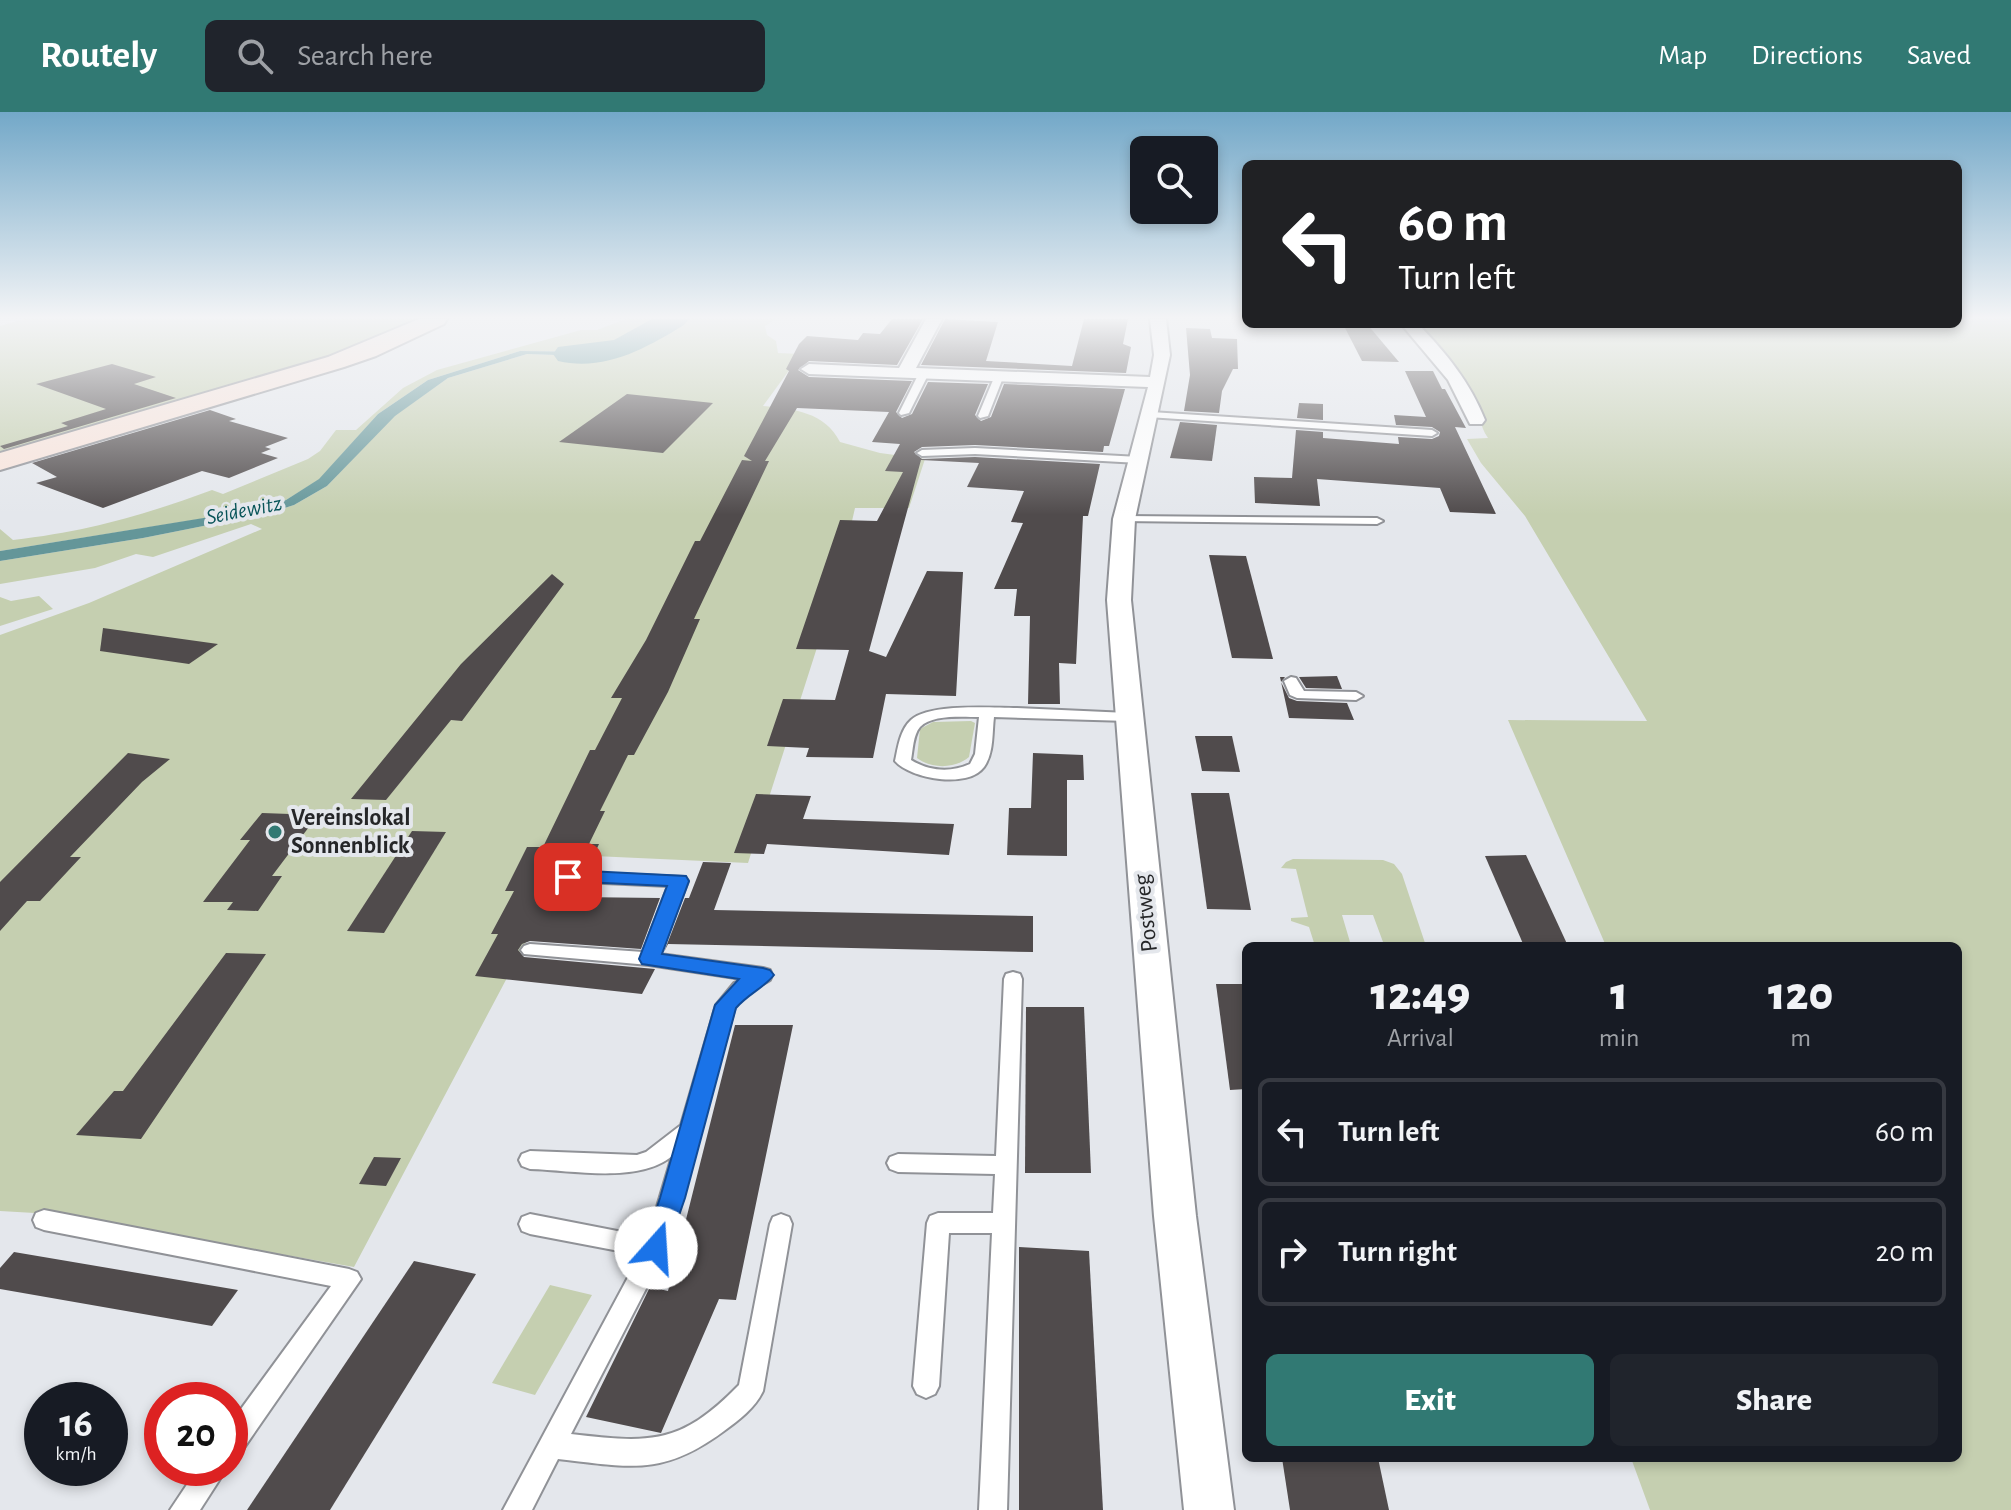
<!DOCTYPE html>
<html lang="en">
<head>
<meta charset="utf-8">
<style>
	body { margin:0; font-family:"Alegreya Sans",sans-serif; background:#20242c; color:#f1f3f6; height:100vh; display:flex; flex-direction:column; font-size:30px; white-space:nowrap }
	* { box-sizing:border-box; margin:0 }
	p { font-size:26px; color:#9ea1a6 }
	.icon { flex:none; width:44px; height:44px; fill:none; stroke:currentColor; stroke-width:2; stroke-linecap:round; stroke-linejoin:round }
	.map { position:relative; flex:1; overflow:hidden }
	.panel { position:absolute; left:1242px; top:830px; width:720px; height:520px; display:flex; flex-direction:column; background:#171b24; border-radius:12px; box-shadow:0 4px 12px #0003 }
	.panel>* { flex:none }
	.guide { position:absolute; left:1242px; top:48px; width:720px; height:168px; border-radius:12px; box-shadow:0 4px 12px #0003; background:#202124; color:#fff; overflow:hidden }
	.tools { position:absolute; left:1130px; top:24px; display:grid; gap:16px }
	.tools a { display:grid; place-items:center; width:88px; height:88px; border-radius:12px; background:#171b24; box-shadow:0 4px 12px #0003; font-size:40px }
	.speed { position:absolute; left:24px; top:1270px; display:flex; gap:16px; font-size:40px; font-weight:700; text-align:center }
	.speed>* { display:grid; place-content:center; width:104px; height:104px; border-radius:50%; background:#171b24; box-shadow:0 4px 12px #0003; line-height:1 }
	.speed small { font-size:20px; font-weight:400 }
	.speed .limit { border:12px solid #d22; background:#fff; color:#111 }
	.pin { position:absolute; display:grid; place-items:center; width:68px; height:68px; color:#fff; margin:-34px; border-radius:16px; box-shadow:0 4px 12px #0006 }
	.me { position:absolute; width:88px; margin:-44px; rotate:19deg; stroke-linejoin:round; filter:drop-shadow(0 0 6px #0008) }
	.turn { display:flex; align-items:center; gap:28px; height:168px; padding:0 24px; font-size:36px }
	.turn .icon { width:104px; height:104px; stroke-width:2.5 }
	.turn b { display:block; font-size:56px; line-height:68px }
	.eta { display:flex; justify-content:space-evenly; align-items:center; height:136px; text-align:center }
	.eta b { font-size:48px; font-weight:800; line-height:56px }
	.primary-button { display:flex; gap:16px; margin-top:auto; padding:16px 24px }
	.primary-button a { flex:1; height:92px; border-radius:12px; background:#317973; color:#fff; font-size:32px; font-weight:800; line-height:92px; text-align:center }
	.primary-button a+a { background:#20242c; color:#f1f3f6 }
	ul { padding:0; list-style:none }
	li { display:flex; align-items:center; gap:24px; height:108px; margin:0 16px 12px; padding:0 8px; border:4px solid #363941; border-radius:12px }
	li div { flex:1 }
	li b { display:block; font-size:30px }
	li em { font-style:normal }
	header { display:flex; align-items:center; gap:48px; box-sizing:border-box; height:112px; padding:0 40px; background:#317973; color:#fff }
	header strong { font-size:38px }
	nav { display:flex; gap:44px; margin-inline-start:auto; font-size:28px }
	.search { width:560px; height:72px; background:#20242c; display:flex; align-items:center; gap:20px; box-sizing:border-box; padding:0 28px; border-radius:12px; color:#9ea1a6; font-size:30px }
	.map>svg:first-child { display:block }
	.green { fill:#c5cfb0; fill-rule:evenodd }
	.water { fill:#649699 }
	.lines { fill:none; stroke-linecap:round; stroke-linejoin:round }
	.river { fill:#649699; fill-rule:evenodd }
	.building { fill:#504b4c }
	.service-casing { stroke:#909297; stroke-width:4 }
	.minor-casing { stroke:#909297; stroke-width:4 }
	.secondary-casing { stroke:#909297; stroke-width:4 }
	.service { fill:#fff; fill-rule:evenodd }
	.minor { fill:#fff; fill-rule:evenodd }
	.secondary { fill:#f9e4db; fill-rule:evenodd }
	.route { fill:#1a73e8; stroke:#114b97; stroke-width:2 }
	.poi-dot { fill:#317973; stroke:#e4e7ec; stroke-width:3 }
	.labels { text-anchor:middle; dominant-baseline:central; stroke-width:8; stroke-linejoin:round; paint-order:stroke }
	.far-water-label { font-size:22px; font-style:italic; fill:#085458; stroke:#e4e7ec }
	.poi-label { font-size:24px; font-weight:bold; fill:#252628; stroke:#e4e7ec; text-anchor:start }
	.street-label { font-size:24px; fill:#252628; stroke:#e4e7ec }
</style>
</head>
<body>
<header>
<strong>Routely</strong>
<div class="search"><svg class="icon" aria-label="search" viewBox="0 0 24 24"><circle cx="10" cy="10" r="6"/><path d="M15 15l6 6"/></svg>Search here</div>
<nav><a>Map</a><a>Directions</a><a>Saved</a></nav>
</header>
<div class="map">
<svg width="2011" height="1398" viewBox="0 0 2011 1398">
	<rect width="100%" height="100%" fill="#e4e7ec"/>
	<g class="green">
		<path d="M24,207H427L361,238L0,348V214Z"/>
		<path d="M626,207H665L620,236L600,240L520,239L428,268L378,302L320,367L286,388L250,399L0,439V417L13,428C89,419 141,404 212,378L223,382L308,347L320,339L336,318H356L403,276L437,258L581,218H597Z"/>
		<path d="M674,207H776L765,214L767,223L776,229L778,241L801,242L763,294C794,297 825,300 840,330L880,341L925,347L909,396H855L838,470L748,751L572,743L354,1155L52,1102L0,1099V523L89,491L262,417L251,412L153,445L136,442L95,456L0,472V449L143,426L269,401L294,393L327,374L394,304L448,266L527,242L585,244L623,239Z"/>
		<path d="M1958,207H2011V1398H1650L1631,1346H1958V834H1606L1508,608L1647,609L1525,404L1481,351L1467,327L1488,326C1479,314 1480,299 1474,285C1461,254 1437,234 1414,212H1958Z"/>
		<path d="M39,484L53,497L0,514V485L11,489Z"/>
		<path d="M971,609L975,611L969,645C955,657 931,657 917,646L920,617L933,610Z"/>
		<path d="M1293,747L1383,748L1394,752L1402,762L1426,834H1315L1309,815L1291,809V806L1308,805L1296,757L1281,756L1286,750ZM1342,803H1373L1383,830H1350Z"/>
		<path d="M550,1173L592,1183L535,1283L492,1271Z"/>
	</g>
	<path class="water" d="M665,207H674L623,239L585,244L527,242L448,266L395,304L327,374L294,393L269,401L143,426L0,449V439L265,396L286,388L319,367L378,302L428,268L520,239L600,240L619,236Z"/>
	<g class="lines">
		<path class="river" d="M652,207H689L684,213C646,236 605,260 558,249L553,242L558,235L614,228Z"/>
	</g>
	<g class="building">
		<path d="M892,207H923L897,253L809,249L798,258L809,265L912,269L896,300L902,306L912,302L928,270L988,272L975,303L981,309L991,305L1004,272L1125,277L1109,334H1104L1103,340L975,333L922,335L914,340L922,347L975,345L1100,352L1088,404H1083L1076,552L1059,551L1060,592H1028L1030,504H1014L1017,477H994L1023,411L1011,410L1024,379L967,375L979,351L921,348L869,539L886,545L927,459L963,460L956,584L886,582L873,646L806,645L809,636L767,634L783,587L835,588L849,538L796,537L840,408L877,409L903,360L885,359L900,332L872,330L889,300L797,296L765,349H769L694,507H700L668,580L634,643H628L600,699H605L589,732H599L587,758L568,757L556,764L562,772L581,773L576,785L660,786L641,837L530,829L522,832L518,838L524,845L655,857L642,882L475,864L498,822H491L514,779H505L527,735H543L590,638H595L622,586H611L646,528L695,429H700L742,348L752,349L744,344L789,259L786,257L799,232L807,224L858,228L863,221L880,222Z"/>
		<path d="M945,207L998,210L986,249L1072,254L1084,207H1128L1123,232L1131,235L1126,261L921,253Z"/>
		<path d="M1343,212H1367L1399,250L1362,249Z"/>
		<path d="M1186,216L1210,217L1212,226L1237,227L1238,257H1233L1222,279L1219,301L1184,299L1190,263Z"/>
		<path d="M112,252L156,265L134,272L176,286L4,337L0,334L68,314L61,311L106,297L36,272Z"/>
		<path d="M1405,259H1433L1442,277H1445L1466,316L1455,315L1496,402L1450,400L1440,376L1317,367L1320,394L1255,391L1254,365L1292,366L1296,318L1323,320V326L1399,332L1398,325L1432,327L1439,324L1440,320L1432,315L1396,313L1394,303L1426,305Z"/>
		<path d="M627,282L713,291L663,341L559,330Z"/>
		<path d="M1299,291L1323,292V308L1297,306Z"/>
		<path d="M210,298L236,307L229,309L288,326L265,335L271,337L261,341L278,346L229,366L202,359L103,396L36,371L57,365L32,351Z"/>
		<path d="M1180,310L1217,313L1212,349L1170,346Z"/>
		<path d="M1209,443L1246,444L1273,547L1232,546Z"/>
		<path d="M552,462L564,472L462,609L451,608L386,688L351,687L461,552Z"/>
		<path d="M103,516L218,532L189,552L100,539Z"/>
		<path d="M1337,564L1342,577L1306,576L1299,565Z"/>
		<path d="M1280,565H1285L1281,570L1289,586L1297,589L1347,591L1354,608L1289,606Z"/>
		<path d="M1195,624H1232L1240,660L1202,659Z"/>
		<path d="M128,641L170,647L142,670L70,745H81L40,789H27L0,819V770Z"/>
		<path d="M1033,641L1083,643L1084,668H1067V744L1007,743L1009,696H1031Z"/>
		<path d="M1191,681H1229L1251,798L1207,797Z"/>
		<path d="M756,682L811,684L803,707L954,712L949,743L767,732L764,742L734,741Z"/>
		<path d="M262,701L318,703L272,764H282L258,799L227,798L233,790H203L250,728H240Z"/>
		<path d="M412,719L446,720L384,821L347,819Z"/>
		<path d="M1526,743L1568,834H1524L1485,744Z"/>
		<path d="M703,750L731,751L714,798L1033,804V840L668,832L664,840L685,786H689Z"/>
		<path d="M226,841L266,842L141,1027L76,1023L114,979H123Z"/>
		<path d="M1216,872H1246V977L1230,978Z"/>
		<path d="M1026,895H1084L1091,1061H1025Z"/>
		<path d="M735,913H793L736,1188L719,1187L661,1321L586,1305L650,1175L668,1179Z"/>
		<path d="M374,1045L401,1046L386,1074L359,1072Z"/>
		<path d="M1019,1135L1089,1139L1103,1398H1019Z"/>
		<path d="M14,1140L238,1178L212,1214L0,1177V1156Z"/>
		<path d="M414,1149L476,1162L330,1398H247Z"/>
		<path d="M1282,1346H1378L1389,1398H1290Z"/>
	</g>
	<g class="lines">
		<g class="service-casing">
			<g id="service">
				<path d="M924,258L929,261L909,301L901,303L899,301L919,261Z"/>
				<path d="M996,261L1004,263L988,304L980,306L978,304Z"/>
				<path d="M1151,300L1432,318L1437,321L1432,324L1148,305V301Z"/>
				<path d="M975,336L1139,345L1144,348L1139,351L975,342L922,344L917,341L922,338Z"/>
				<path d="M1124,404L1377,406L1383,409L1377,412L1120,409V405Z"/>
				<path d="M1291,565L1296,566L1304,579L1356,580L1363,584L1356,588L1297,586L1290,583L1284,569Z"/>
				<path d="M1017,596L1128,601L1135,605L1128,609L994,605C992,621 994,641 984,655C968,677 911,667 895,649C898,635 900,618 911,608C930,591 992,596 1017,596ZM979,605L975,642L970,652C950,661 929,659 911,648C913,638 913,623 920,615C932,602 964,605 979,605Z"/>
				<path d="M568,760L685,765L688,769L660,842L763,856L770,858L772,863L770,868L748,881L735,895L667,1136L571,1322C649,1331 680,1334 739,1273L770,1112L773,1105L781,1102L789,1105L792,1112L763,1279C755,1296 739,1308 724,1319C662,1365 630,1355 558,1347L532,1398H503L640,1143L530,1122L522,1119L519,1112L522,1105L530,1102L648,1125L672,1044C638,1072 572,1058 530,1057L522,1054L519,1048L522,1042L530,1039L637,1043L646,1040L681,1013L716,893L734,871L742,867L649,853L524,842L521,838L524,834L530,832L643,840L668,774L562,769L559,765Z"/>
				<path d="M1013,860L1020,862L1022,867L1007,1398H979L992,1121H949L939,1274L935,1282L926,1286L917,1282L913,1274L927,1111L930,1104L938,1101H993L995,1062L898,1060L890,1057L887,1051L890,1045L898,1042L996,1044L1004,867L1006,862Z"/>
				<path d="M44,1098L349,1157L357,1160L361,1167L239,1343L230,1347V1312L331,1174L44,1118L36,1115L33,1108L36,1101Z"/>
				<path d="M198,1356H227L200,1398H170Z"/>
			</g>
		</g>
		<g class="minor-casing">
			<g id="minor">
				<path d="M926,207H942L916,256L1150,265L1154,243L1150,207H1166L1170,243L1135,407L1131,488L1196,1104L1234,1398H1184L1154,1104L1107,488L1113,407L1148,275L809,262L801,257L809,252L899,256Z"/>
				<path d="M1401,212H1418C1446,241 1470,270 1485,308L1482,312H1470L1448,268Z"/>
			</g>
		</g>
		<g class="secondary-casing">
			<path id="secondary" d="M419,207H447L444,212L376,244L344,255L0,358V341L328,245Z"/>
		</g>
		<use href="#service" class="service"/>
		<use href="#minor" class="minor"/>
		<use href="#secondary" class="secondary"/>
	</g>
	<linearGradient id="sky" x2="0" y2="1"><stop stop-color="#73a8c8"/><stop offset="0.51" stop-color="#f3f4f6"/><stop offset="1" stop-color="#f3f4f6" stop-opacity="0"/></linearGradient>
	<rect width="2011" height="403" fill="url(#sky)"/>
	<path class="route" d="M568,758L686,764L689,769L662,842L763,856L770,858L774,863C765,875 748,882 736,896L685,1086L665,1144L656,1147L646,1144L643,1136L660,1086L715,893L739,867L642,852L639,847L667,774L562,769L559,765Z"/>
	<circle class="poi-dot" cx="275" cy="720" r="8"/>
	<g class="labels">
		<g class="far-water-label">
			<text transform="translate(244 398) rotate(-11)">Seidewitz</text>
		</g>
		<g class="poi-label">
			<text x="291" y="706">Vereinslokal<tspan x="291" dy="28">Sonnenblick</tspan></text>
		</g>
		<g class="street-label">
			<text transform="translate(1146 801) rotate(-96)">Postweg</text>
		</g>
	</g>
</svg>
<div class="tools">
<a><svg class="icon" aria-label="search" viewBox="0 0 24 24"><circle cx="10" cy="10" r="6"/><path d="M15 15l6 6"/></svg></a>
</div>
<div class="speed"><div>16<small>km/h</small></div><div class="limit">20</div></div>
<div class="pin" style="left:568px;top:765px;background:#d93025"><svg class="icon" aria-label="arrive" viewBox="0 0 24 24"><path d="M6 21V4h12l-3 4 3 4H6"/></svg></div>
<svg class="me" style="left:656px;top:1136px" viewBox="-20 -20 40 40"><circle r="19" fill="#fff"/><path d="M0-13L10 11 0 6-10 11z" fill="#1a73e8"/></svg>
<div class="guide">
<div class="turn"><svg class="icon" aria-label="left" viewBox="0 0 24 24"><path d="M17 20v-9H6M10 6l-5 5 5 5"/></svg><div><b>60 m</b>Turn left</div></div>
</div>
<section class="panel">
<div class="eta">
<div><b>12:49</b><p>Arrival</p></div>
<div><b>1</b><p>min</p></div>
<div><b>120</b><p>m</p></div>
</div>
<ul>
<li><svg class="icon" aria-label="left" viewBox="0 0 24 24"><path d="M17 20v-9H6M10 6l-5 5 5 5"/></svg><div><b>Turn left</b></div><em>60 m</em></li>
<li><svg class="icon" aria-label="right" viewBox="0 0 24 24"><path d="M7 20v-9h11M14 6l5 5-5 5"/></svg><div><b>Turn right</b></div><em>20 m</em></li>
</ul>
<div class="primary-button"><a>Exit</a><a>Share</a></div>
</section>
</div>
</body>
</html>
